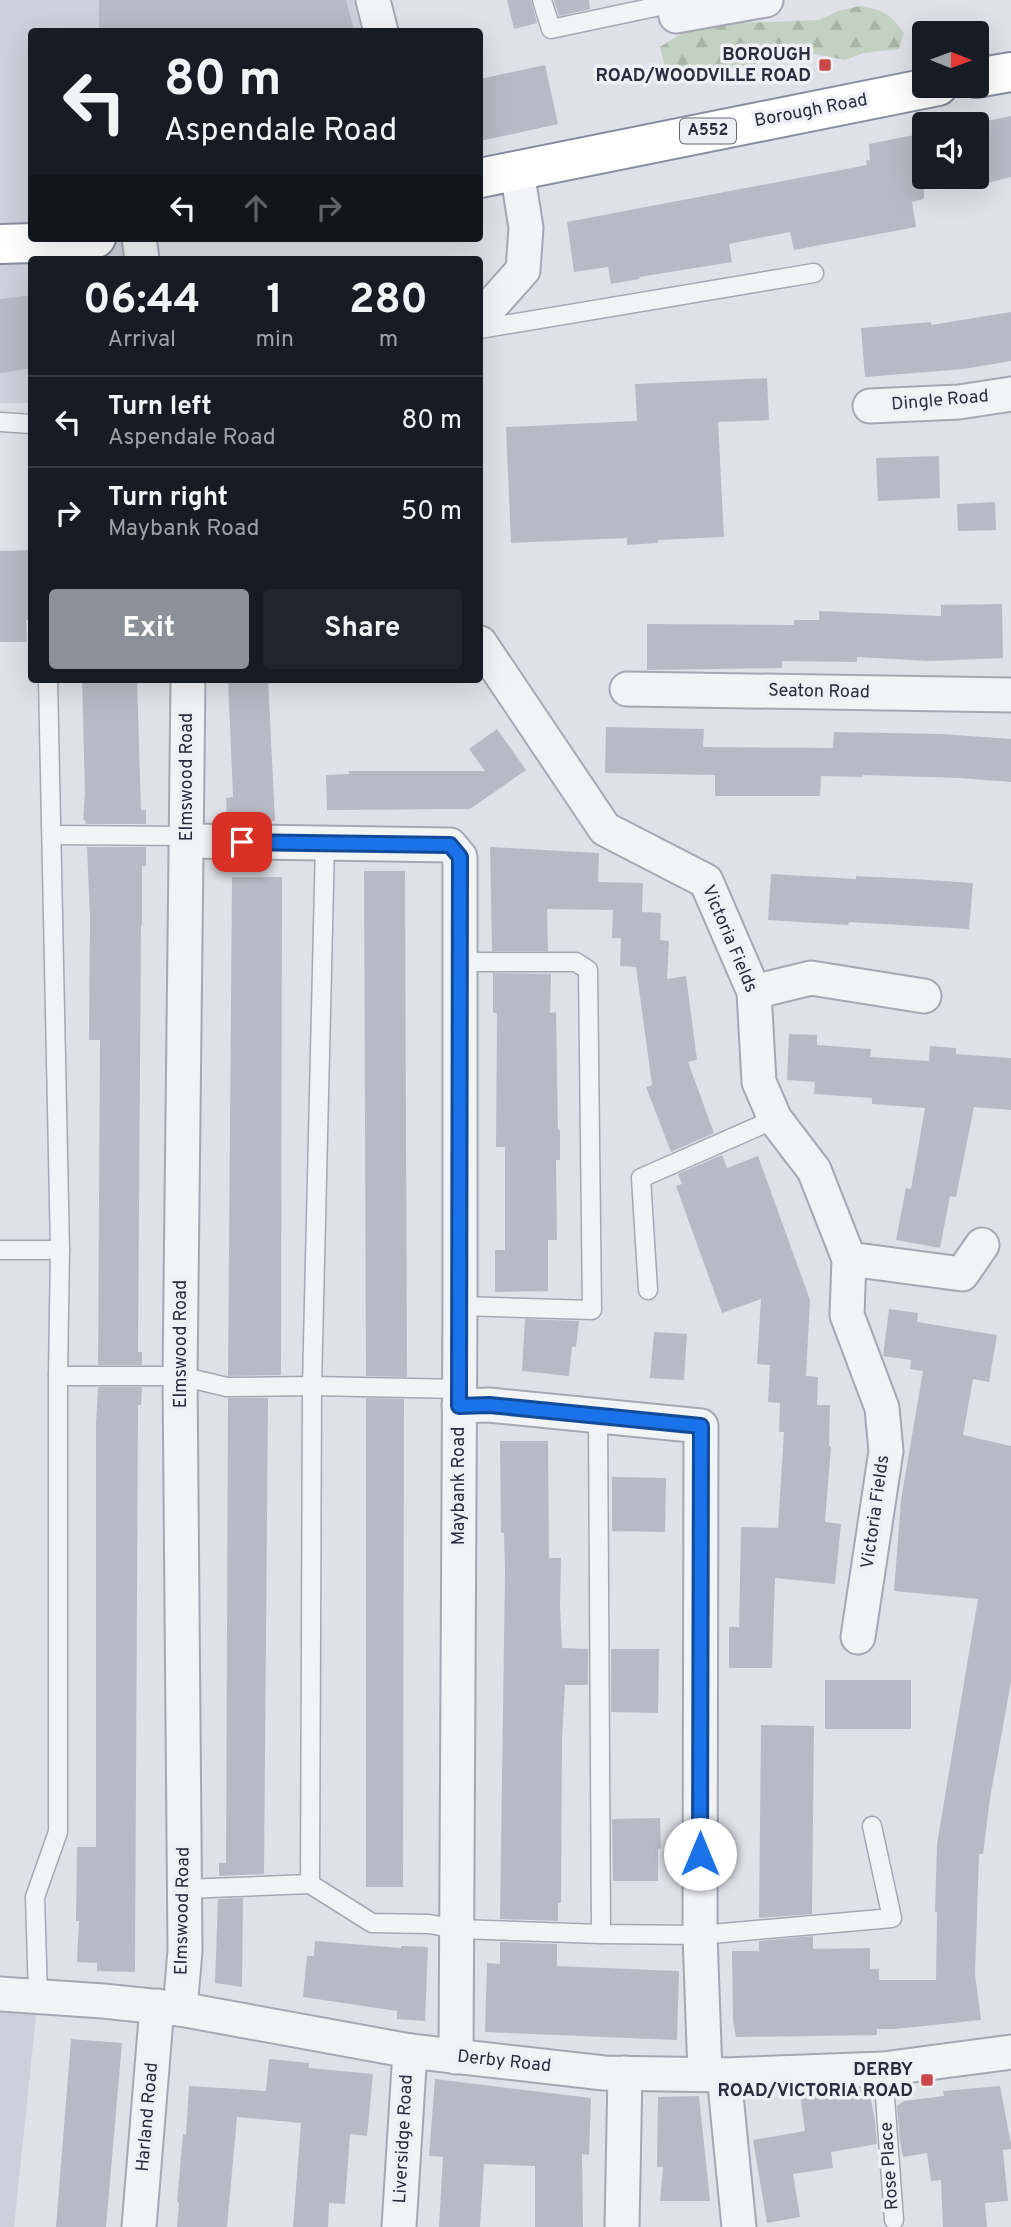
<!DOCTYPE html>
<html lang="en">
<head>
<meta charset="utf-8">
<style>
	body { margin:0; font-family:Overpass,sans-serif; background:#20242c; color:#f1f3f6; height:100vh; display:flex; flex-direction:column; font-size:26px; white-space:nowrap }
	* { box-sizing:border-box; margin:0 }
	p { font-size:23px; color:#9ea1a6 }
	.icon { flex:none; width:38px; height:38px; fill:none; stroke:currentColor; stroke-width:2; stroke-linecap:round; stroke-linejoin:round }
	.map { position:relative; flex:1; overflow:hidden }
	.side { position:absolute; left:28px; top:256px; width:455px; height:427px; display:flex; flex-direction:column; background:#171b24; border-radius:7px; box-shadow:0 7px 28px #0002 }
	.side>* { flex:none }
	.hud { position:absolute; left:28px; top:28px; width:455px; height:214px; border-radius:7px; box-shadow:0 7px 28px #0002; background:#171b24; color:#f1f3f6; overflow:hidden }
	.needle { width:46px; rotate:91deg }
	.tools { position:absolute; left:912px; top:21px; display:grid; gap:14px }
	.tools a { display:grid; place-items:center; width:77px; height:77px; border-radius:7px; background:#171b24; box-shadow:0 7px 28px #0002; font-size:35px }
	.pin { position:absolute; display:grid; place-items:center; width:60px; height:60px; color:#fff; margin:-30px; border-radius:14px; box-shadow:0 4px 10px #0006 }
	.me { position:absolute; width:77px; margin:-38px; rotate:0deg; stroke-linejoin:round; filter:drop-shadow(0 0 5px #0008) }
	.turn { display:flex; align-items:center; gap:24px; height:147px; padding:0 21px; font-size:32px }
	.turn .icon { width:91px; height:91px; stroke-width:2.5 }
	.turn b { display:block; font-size:49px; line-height:60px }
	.lanes { display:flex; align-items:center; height:66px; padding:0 21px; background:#0003; justify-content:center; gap:35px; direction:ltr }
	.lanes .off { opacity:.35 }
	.eta { display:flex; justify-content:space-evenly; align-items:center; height:119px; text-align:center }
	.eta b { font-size:42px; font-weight:700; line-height:49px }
	.button { display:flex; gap:14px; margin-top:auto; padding:14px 21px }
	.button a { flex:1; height:80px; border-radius:7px; background:#8c9099; color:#fff; font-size:28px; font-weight:700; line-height:80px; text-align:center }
	.button a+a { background:#20242c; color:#f1f3f6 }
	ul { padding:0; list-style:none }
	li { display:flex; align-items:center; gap:21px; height:91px; padding:0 21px; border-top:2px solid #363941 }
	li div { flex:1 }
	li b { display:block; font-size:26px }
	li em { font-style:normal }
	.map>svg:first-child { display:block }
	.built { fill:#cdd0da }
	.forest { fill:url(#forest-firs) }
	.building { fill:#b7bac4 }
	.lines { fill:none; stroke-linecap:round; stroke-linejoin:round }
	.lane-casing { stroke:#a5a7b2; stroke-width:21 }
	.street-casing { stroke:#a5a7b2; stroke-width:37 }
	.highway-casing { stroke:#878c9e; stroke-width:42 }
	.lane { stroke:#f2f3f6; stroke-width:18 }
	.street { stroke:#f2f3f6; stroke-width:33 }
	.highway { stroke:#fff; stroke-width:38 }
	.route-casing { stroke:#114b97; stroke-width:18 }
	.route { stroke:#1a73e8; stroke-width:12 }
	.poi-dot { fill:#c94948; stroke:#eff0f6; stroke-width:2.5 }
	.labels { text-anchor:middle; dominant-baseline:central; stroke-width:7; stroke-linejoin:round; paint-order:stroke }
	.shield { fill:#eff0f6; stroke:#646875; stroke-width:2 }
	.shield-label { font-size:16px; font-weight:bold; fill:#292d3e }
	.poi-label { font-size:18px; font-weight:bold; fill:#292d3e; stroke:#eff0f6; text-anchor:end }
	.street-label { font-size:18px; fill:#292d3e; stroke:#eff0f6 }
</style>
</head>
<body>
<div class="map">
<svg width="1011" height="2227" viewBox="0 0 1011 2227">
	<defs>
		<pattern id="forest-firs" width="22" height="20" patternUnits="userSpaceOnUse" patternTransform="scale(1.75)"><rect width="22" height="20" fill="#c2d1c1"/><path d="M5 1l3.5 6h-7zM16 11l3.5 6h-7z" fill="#a7b4a7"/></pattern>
	</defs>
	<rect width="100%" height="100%" fill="#dfe1e8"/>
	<g class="built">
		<path d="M0,0H362L371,31L32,32V238H136L137,259H32L31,403H0Z"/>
		<path d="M0,1994L38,1997L14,2227H0Z"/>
	</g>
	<path class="forest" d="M860,6C884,10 889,13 904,33L899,49L864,53L845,60L804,52L683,81L667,75L660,47L684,32L713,24L820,20L838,11Z"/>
	<g class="building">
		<path d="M99,0H346L354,30L99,32Z"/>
		<path d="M507,0H531L537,23L514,29Z"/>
		<path d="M554,0H589L590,9L559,16Z"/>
		<path d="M545,65L558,124L480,141V79Z"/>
		<path d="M1011,116V177L976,186V123Z"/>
		<path d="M924,133V199L912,202L916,227L794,250L790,232L729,244L732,262L639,277L640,279L611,284L608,267L574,272L567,222L867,165L866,160H870L869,144Z"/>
		<path d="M32,295V368L0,373V299Z"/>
		<path d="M1011,312V361L963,369L865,377L861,328L931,322V325Z"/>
		<path d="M767,378L769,420L718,422L724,537L658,540V543L627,545V538L511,543L506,427L637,421L635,384Z"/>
		<path d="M939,456L940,498L878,501L876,458Z"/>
		<path d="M995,502L996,530L958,531L957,504Z"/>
		<path d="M32,550V620H26L27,642H0V551Z"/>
		<path d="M1002,604L1003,658L929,661L857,657V662L782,661V668L647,670V624L794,625V620H819V611L941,616V605Z"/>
		<path d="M82,679H137L141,810H146V824H86L85,820H83L85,794Z"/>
		<path d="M228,679H268L275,821L227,822L226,798L233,797Z"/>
		<path d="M606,727L704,729L703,747L833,748L834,732L941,734L1011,739V782L960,778L863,775V777L821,776L820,796H715V775L605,773Z"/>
		<path d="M497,729L526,770L470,809L327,810L326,775L349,774V771H485L469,749Z"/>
		<path d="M87,847H146V866H142V925H141L138,1352H142V1365H98L100,1040H89L90,918Z"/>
		<path d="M490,847L599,853L598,882L643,883L642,912L661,913L660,940L669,941L667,979L686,976L697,1060L688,1062L714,1133L671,1152L646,1087L652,1085L636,967L620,966L621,938H612L613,910L547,909L548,951H492Z"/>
		<path d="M364,871H405L407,1377L366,1376Z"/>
		<path d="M771,874L856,879V876L915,879L973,883L969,929L849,922L848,925L768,920Z"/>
		<path d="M232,877H282L281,1375L228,1376Z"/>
		<path d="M493,973L551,974L550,1013L556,1012L558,1130H560V1160H556L557,1240H548V1291L495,1292V1250H505V1147H496L497,1013H493Z"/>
		<path d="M789,1034L817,1035V1045L871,1049L870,1057L929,1061L930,1046L956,1048V1054L1011,1058V1110L974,1107L956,1197L950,1196L940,1248L896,1240L906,1188L911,1189L925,1108L872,1104V1098L814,1094L815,1082L787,1080Z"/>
		<path d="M722,1155L727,1168L758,1156L810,1300L806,1376L818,1377L817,1405H830L829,1446H831L825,1522L841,1524L835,1584L775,1578L772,1668H729V1627H739L741,1527L778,1528L784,1432H779L780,1403L768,1402L770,1365L757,1364L761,1299L722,1313L676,1186L682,1184L678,1174Z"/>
		<path d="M889,1309L918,1313L917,1322L997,1335L989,1382L973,1379L963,1435L1011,1446V1682L990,1798L983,1854H979L975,1974L981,2020L895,2029H877V2035L736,2037L733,2021L732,1951H759V1941L813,1936V1949L870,1948V1969H879V1980H936L937,1912H935L937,1844L978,1599L894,1591L901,1500L923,1371L910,1369L911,1360L883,1356Z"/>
		<path d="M525,1319L579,1321L576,1347L572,1346L569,1376L522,1371Z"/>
		<path d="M654,1332L687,1334L684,1380L650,1378Z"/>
		<path d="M98,1387H142L141,1405H138L135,1972L97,1971V1963L77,1962L79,1921H76L77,1847H96V1424Z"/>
		<path d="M228,1398H268L264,1874L219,1876V1863H226Z"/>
		<path d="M366,1398L404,1399L403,1887H366Z"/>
		<path d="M500,1441H548L549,1558H561L560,1607L562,1648L588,1649V1685H565L562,1738L561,1903H558V1921L500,1919L505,1572L504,1533H501Z"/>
		<path d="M612,1477L666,1478L665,1532L612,1531Z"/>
		<path d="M611,1649H659L658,1713L611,1712Z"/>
		<rect x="825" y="1680" width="86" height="49"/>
		<path d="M761,1725L814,1726L812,1914L759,1918Z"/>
		<path d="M660,1818L661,1848L658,1849V1881H613L612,1819Z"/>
		<path d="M243,1898L242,1987L215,1983L218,1899Z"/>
		<path d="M315,1941L401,1948V1946L428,1947L425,2021L397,2019V2011L303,1997L307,1956H314Z"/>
		<path d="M500,1942L557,1944V1966L679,1971L677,2040L485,2032L487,1963L500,1964Z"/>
		<path d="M71,2039L122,2043L106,2227H56Z"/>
		<path d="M269,2059L309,2063V2068L373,2074L367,2136L350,2134L345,2204L329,2203L328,2227H293L301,2123L237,2117L227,2227H177L179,2203L177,2202L183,2134L186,2135L189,2086L266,2091Z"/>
		<path d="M435,2079L591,2098L589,2155L582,2154L583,2227H535V2166L484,2164L480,2227H439L443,2157L429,2156Z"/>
		<path d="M1000,2086L1011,2144V2149L1003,2150L1008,2201L985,2203L987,2227H943L941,2180L931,2181L927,2153L903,2157L900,2141L897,2106L904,2101L944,2096L943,2091Z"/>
		<path d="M869,2089L875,2121L877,2144L831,2152L833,2168L793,2174L800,2217L767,2223L753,2140L805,2131L800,2095L829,2090Z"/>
		<path d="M699,2096L710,2201H660L663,2167H657L658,2097Z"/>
	</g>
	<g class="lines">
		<g class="lane-casing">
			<g id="lane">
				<path d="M542,0L551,29L674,3"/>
				<path d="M480,329L814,273"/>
				<path d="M0,422L32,424"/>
				<path d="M53,835L187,836"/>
				<path d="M325,844L312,1386L310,1884L372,1923L429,1924L457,1929L601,1934"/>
				<path d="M460,962H576L588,970L592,1310L460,1306"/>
				<path d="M0,1250H60"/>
				<path d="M648,1290L641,1178L775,1119"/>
				<path d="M58,1376H180L227,1387L312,1386L460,1389"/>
				<path d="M598,1415L601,1934L700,1935L892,1918L872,1826"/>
				<path d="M184,1889L310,1884"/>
				<path d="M38,1997L35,1897L58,1832V1376L60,1250L48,679"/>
				<path d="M883,2069L894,2220"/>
			</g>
		</g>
		<g class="street-casing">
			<g id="street">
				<path d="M373,0L381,32"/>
				<path d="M673,0L676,16L766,0"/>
				<path d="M139,238L142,259"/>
				<path d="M480,318L523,270L526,228L517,171"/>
				<path d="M870,406L959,402L1011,394"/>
				<path d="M480,643L605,829L706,881L754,992L759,1082L775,1119L814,1170L849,1259L847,1315L882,1408L886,1451L858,1637"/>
				<path d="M627,689L1011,695"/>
				<path d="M187,841L450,845L460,857V1306L456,2057"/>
				<path d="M754,992L811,978L924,996"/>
				<path d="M849,1259L962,1274L982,1245"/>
				<path d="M459,1406L489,1405L701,1426L700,1935L705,2074"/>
				<path d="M0,1994L103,2001L180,2009L410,2051L604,2073L724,2075L883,2069L1011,2052"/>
				<path d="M180,2009L185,1951L180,1376L188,679"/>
				<path d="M724,2075L739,2227"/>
				<path d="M139,2227L157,2006"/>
				<path d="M399,2227L410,2051"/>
				<path d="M622,2227L625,2073"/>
			</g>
		</g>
		<g class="highway-casing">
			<g id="highway">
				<path d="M976,78L1011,72"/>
				<path d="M480,178L938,86"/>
				<path d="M0,244L65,242L96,238"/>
			</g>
		</g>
		<use href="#lane" class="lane"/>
		<use href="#street" class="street"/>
		<use href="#highway" class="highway"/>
	</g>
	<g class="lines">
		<g class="route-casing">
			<path id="route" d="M242,842L450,845L460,857L459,1406L489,1405L701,1426L700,1854"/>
		</g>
		<use href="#route" class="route"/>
	</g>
	<g class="poi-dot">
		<rect x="818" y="58" width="14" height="14" rx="3.5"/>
		<rect x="920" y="2073" width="14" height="14" rx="3.5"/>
	</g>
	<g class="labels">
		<rect class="shield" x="680" y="118.5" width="56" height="25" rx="5"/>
		<g class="shield-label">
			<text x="708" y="131">A552</text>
		</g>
		<g class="poi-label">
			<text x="811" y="55">BOROUGH<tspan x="811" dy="21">ROAD/WOODVILLE ROAD</tspan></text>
			<text x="913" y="2070">DERBY<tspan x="913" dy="21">ROAD/VICTORIA ROAD</tspan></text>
		</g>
		<g class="street-label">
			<text transform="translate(811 111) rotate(-11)">Borough Road</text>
			<text transform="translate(940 401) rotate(-5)">Dingle Road</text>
			<text transform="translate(819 692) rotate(1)">Seaton Road</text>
			<text transform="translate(187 777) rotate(-90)">Elmswood Road</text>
			<text transform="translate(729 939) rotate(67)">Victoria Fields</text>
			<text transform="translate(181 1344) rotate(-90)">Elmswood Road</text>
			<text transform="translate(459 1486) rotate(-90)">Maybank Road</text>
			<text transform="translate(876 1512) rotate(-82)">Victoria Fields</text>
			<text transform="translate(183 1911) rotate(-89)">Elmswood Road</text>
			<text transform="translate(504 2062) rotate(6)">Derby Road</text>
			<text transform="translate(148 2117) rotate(-85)">Harland Road</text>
			<text transform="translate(404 2139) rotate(-87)">Liversidge Road</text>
			<text transform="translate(890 2166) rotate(-94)">Rose Place</text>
		</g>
	</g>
</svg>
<div class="tools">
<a><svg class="needle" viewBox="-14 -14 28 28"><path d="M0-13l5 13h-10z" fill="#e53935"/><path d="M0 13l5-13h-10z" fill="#9ea1a6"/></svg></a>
<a><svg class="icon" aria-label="sound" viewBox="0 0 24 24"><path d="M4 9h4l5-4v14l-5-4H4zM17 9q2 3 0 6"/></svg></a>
</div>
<div class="pin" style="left:242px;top:842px;background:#d93025"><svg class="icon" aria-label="arrive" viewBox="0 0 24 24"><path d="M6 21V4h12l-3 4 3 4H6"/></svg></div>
<svg class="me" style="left:700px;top:1854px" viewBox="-20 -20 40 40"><circle r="19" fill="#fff"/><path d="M0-13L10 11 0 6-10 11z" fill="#1a73e8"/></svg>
<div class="hud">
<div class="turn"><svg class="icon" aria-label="left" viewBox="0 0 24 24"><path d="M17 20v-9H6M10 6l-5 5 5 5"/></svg><div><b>80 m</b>Aspendale Road</div></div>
<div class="lanes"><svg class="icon" aria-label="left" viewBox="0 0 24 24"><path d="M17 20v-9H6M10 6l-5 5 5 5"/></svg><svg class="icon off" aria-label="ahead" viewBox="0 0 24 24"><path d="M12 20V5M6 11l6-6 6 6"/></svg><svg class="icon off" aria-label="right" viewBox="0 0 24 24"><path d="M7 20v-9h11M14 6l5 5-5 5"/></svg></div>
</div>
<section class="side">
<div class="eta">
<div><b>06:44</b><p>Arrival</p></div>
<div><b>1</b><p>min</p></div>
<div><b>280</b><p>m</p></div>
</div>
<ul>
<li><svg class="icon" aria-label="left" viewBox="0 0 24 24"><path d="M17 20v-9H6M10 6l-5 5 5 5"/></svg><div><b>Turn left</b><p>Aspendale Road</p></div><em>80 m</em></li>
<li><svg class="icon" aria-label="right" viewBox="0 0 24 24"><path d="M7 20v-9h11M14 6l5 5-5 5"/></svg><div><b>Turn right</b><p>Maybank Road</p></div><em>50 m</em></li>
</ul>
<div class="button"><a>Exit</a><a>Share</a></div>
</section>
</div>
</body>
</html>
